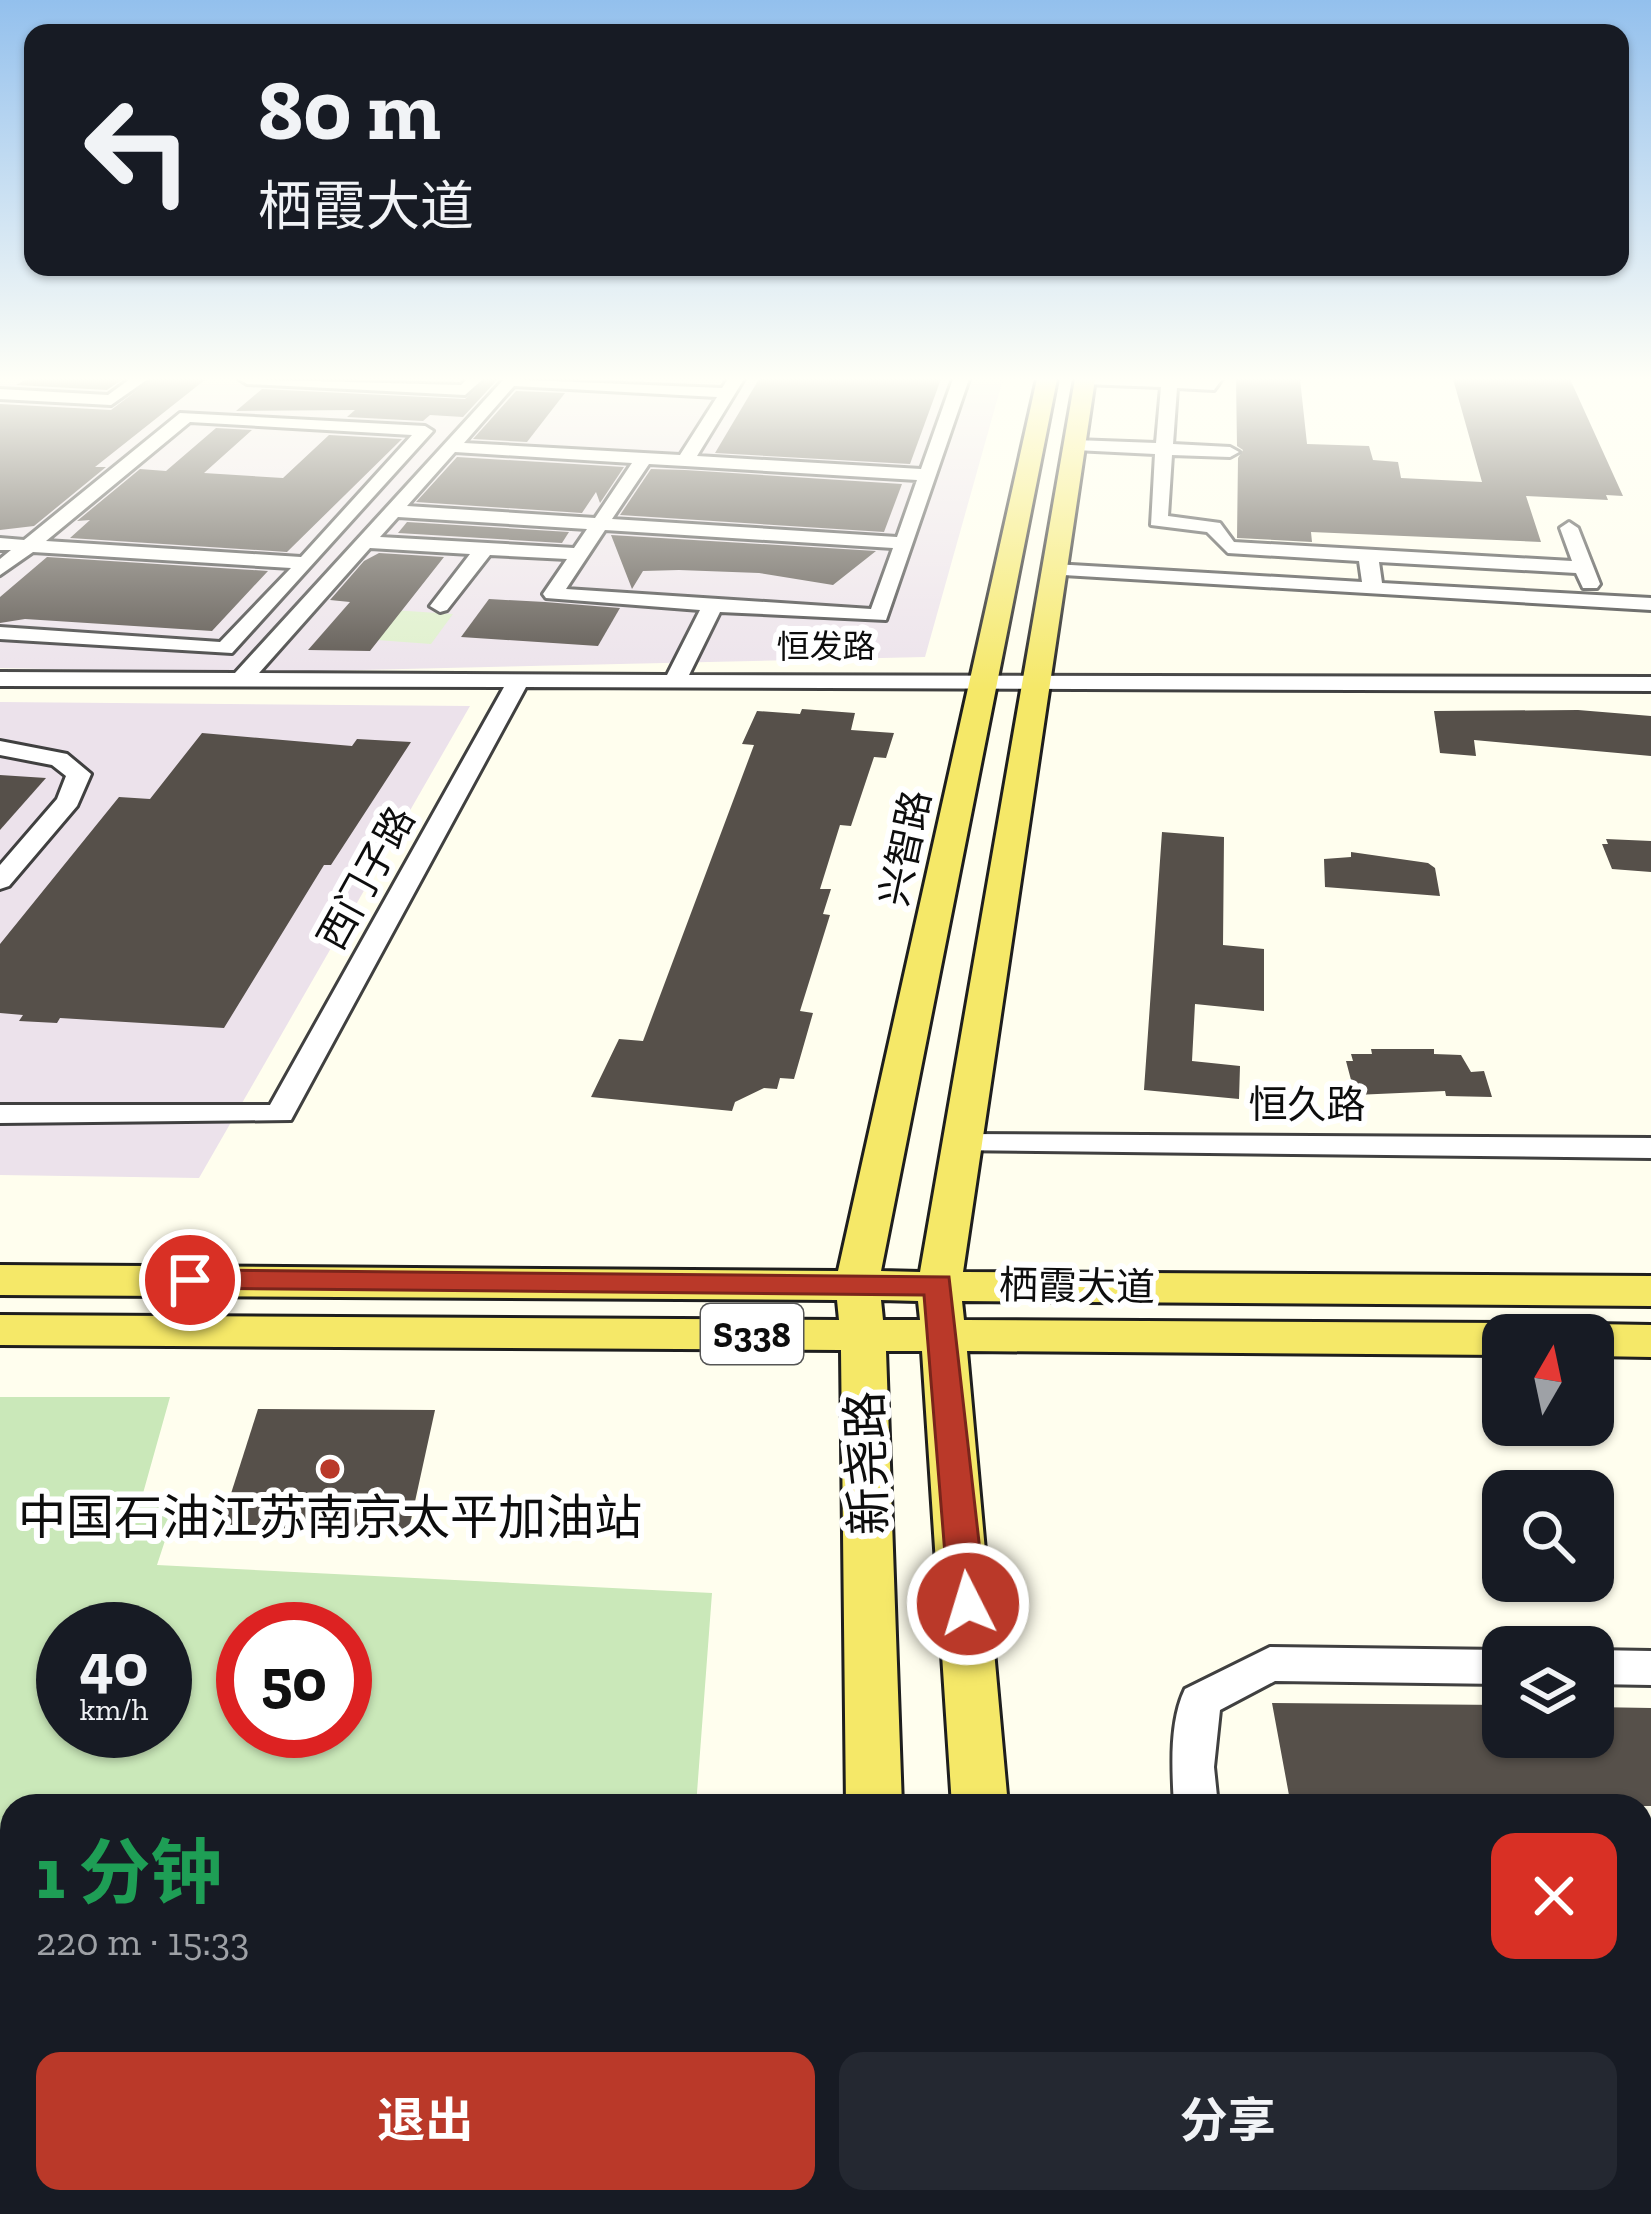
<!DOCTYPE html>
<html lang="zh">
<head>
<meta charset="utf-8">
<style>
	body { margin:0; font-family:"Zilla Slab","Noto Sans SC",serif; background:#242831; color:#f1f3f6; height:100vh; display:flex; flex-direction:column; font-size:45px; white-space:nowrap }
	* { box-sizing:border-box; margin:0 }
	p { font-size:39px; color:#9ea1a6 }
	.icon { flex:none; width:66px; height:66px; fill:none; stroke:currentColor; stroke-width:2; stroke-linecap:round; stroke-linejoin:round }
	.map { position:relative; flex:1; overflow:hidden }
	.drawer { position:absolute; left:0px; top:1794px; width:1653px; height:420px; display:flex; flex-direction:column; background:#171b24; border-radius:36px 36px 0 0; box-shadow:0 3px 9px #0004 }
	.drawer>* { flex:none }
	.guide { position:absolute; left:24px; top:24px; width:1605px; height:252px; border-radius:24px; box-shadow:0 3px 9px #0004; background:#171b24; color:#f1f3f6; overflow:hidden }
	.needle { width:78px; rotate:9deg }
	.fabs { position:absolute; left:1482px; top:1314px; display:grid; gap:24px }
	.fabs a { display:grid; place-items:center; width:132px; height:132px; border-radius:24px; background:#171b24; box-shadow:0 3px 9px #0004; font-size:60px }
	.speed { position:absolute; left:36px; top:1602px; display:flex; gap:24px; font-size:60px; font-weight:700; text-align:center }
	.speed>* { display:grid; place-content:center; width:156px; height:156px; border-radius:50%; background:#171b24; box-shadow:0 3px 9px #0004; line-height:1 }
	.speed small { font-size:30px; font-weight:400 }
	.speed .limit { border:18px solid #d22; background:#fff; color:#111 }
	.pin { position:absolute; display:grid; place-items:center; width:102px; height:102px; color:#fff; margin:-51px; border:6px solid #fff; border-radius:50%; box-shadow:0 3px 12px #0007 }
	.me { position:absolute; width:132px; margin:-66px; rotate:355deg; stroke-linejoin:round; filter:drop-shadow(0 0 9px #0008) }
	.turn { display:flex; align-items:center; gap:42px; height:252px; padding:0 36px; font-size:54px }
	.turn .icon { width:156px; height:156px; stroke-width:2.5 }
	.turn b { display:block; font-size:84px; line-height:102px }
	.round { display:grid; place-items:center; flex:none; width:126px; height:126px; border-radius:24px; background:#242831 }
	.head { display:flex; align-items:center; justify-content:space-between; height:204px; padding:0 36px }
	h1 { font-size:72px; font-weight:700; line-height:90px; color:#1e9e55 }
	.button { display:flex; gap:24px; margin-top:auto; padding:24px 36px }
	.button a { flex:1; height:138px; border-radius:24px; background:#ba3929; color:#fff; font-size:48px; font-weight:700; line-height:138px; text-align:center }
	.button a+a { background:#242831; color:#f1f3f6 }
	.map>svg:first-child { display:block }
	.industrial { fill:#ece2eb }
	.green { fill:#cae8b9; fill-rule:evenodd }
	.pitch { fill:#ddefca }
	.building { fill:#56504a }
	.lines { fill:none; stroke-linecap:round; stroke-linejoin:round }
	.minor-casing { stroke:#404040; stroke-width:6 }
	.major-casing { stroke:#1e1e1e; stroke-width:6 }
	.minor { fill:#fff; fill-rule:evenodd }
	.major { fill:#f5e868; fill-rule:evenodd }
	.route { fill:#ba3929; stroke:#79251b; stroke-width:3 }
	.poi-dot { fill:#ba3929; stroke:#fff; stroke-width:4.5 }
	.labels { text-anchor:middle; dominant-baseline:central; stroke-width:12; stroke-linejoin:round; paint-order:stroke }
	.far-street-label { font-size:33px; fill:#0d0d0d; stroke:#fff }
	.shield { fill:#fff; stroke:#565656; stroke-width:3 }
	.shield-label { font-size:36px; font-weight:bold; fill:#0d0d0d }
	.street-label { font-size:39px; fill:#0d0d0d; stroke:#fff }
	.near-street-label { font-size:48px; fill:#0d0d0d; stroke:#fff }
	.near-poi-label { font-size:48px; fill:#0d0d0d; stroke:#fff }
</style>
</head>
<body>
<div class="map">
<svg width="1651" height="2214" viewBox="0 0 1651 2214">
	<rect width="100%" height="100%" fill="#fffeee"/>
	<g class="industrial">
		<path d="M0,379H1003L925,657L228,673L0,668Z"/>
		<path d="M0,702L470,706L199,1178L0,1175Z"/>
	</g>
	<path class="green" d="M0,1397H170L140,1504L176,1507L157,1565L712,1593L696,1806H12V2202H644L642,2214H0ZM63,1629H165V1731H63ZM243,1629H345V1731H243Z"/>
	<path class="pitch" d="M347,607L453,614L431,644L322,636Z"/>
	<g class="building">
		<path d="M27,379H123L107,390L16,385Z"/>
		<path d="M152,379H206L95,467H106L34,526L0,530V404L111,410Z"/>
		<path d="M487,379H498L463,417L430,415L423,421L347,417L355,410L236,411L262,389L465,399Z"/>
		<path d="M759,379H941L910,464L715,453Z"/>
		<path d="M1236,379H1300L1307,444L1369,446L1373,460L1398,462L1401,478L1482,482L1453,379H1570L1623,496L1606,495L1608,500L1526,496L1541,542L1311,532L1312,542L1237,538L1238,458L1243,450L1237,446Z"/>
		<path d="M516,391L565,393L527,442L473,439Z"/>
		<path d="M216,428L252,430L204,473L283,478L329,435L402,439L287,552L70,538L90,520L77,521L140,469L166,471Z"/>
		<path d="M457,457L624,467L600,503L596,492L582,513L416,502Z"/>
		<path d="M651,469L685,470L902,484L884,532L620,515Z"/>
		<path d="M407,522L569,532L562,543L398,533Z"/>
		<path d="M611,535L876,551L833,585L759,573L679,570L643,571L632,589Z"/>
		<path d="M379,553L444,557L370,651L308,650L350,602L330,600L364,561Z"/>
		<path d="M47,557L268,571L212,631L25,619L0,623V597Z"/>
		<path d="M489,599L545,602L620,608L598,646L461,637Z"/>
		<path d="M802,709L855,713L851,730L894,733L886,758L874,757L851,826L840,825L820,889H831L823,914L830,915L800,1011L813,1013L794,1079L780,1078L777,1089L764,1088L735,1102L732,1111L591,1097L619,1039L643,1041L754,745L742,744L757,711L800,714Z"/>
		<path d="M1578,710L1651,716V756L1474,740L1476,756L1440,753L1434,711Z"/>
		<path d="M202,733L352,746L357,739L411,742L331,865H324L224,1028L60,1018L57,1023L19,1021L23,1015L0,1013V944L119,797L150,799Z"/>
		<path d="M0,775L46,778L0,830Z"/>
		<path d="M1162,832L1224,837L1223,945L1264,949V1011L1195,1004L1192,1061L1240,1066L1239,1099L1144,1090Z"/>
		<path d="M1606,839L1651,841V872L1612,869L1602,844H1608Z"/>
		<path d="M1351,852L1428,863L1435,868L1440,896L1325,887L1324,859L1351,857Z"/>
		<path d="M1371,1049H1434V1054L1461,1055L1471,1072L1484,1071L1492,1097L1446,1096L1445,1091L1355,1095L1346,1061H1353L1351,1054H1372Z"/>
		<path d="M258,1409L435,1410L409,1529L220,1528Z"/>
		<path d="M1272,1703L1503,1705V1737H1593V1707L1651,1708V1806H1291Z"/>
	</g>
	<g class="lines">
		<g class="minor-casing">
			<g id="minor">
				<path d="M130,379H148L111,405L0,399V389L108,395Z"/>
				<path d="M239,379L461,385L467,379H483L465,395L247,384Z"/>
				<path d="M504,379L722,388L728,379H744L697,456L921,469L953,379H969L886,620L720,612L689,675L1651,677V691L526,687L291,1120L0,1123V1105H270L504,687L0,686V672L235,673ZM514,386L717,397L680,455L464,443ZM455,452L632,463L595,518L407,506ZM649,464L685,466L917,480L897,537L612,519ZM398,517L587,529L574,548L380,537ZM605,530L893,548L871,609L566,589ZM370,548L470,554L430,606L440,612L447,610L490,555L567,559L543,594L546,598L700,610L667,675L259,673Z"/>
				<path d="M1077,379H1222L1214,390L1177,388L1173,444L1230,447L1239,452L1230,457L1172,455L1168,516L1220,523L1234,542L1572,561L1560,528L1569,522L1578,528L1600,584L1597,588H1583L1576,573L1379,562L1382,583L1651,598V610L1047,574L1044,570L1054,564L1362,582L1359,561L1228,553L1207,532L1151,525L1155,454L1075,450L1066,445L1075,440L1156,443L1161,387L1085,384Z"/>
				<path d="M180,413L425,426L433,431L232,653L0,639V627L220,642L291,568L33,552L0,575V559L11,550H0V538L24,540ZM190,422L412,435L301,557L46,541Z"/>
				<path d="M0,741L67,754L91,774L77,806L9,886L0,889V865L57,799L66,776L52,765L0,755Z"/>
				<path d="M961,1134L1651,1138V1158L950,1150L946,1143Z"/>
				<path d="M1270,1647L1503,1650V1684L1275,1681L1220,1710L1214,1767L1218,1806H1174C1172,1769 1169,1722 1185,1689Z"/>
				<path d="M1593,1650L1651,1651V1685L1593,1684Z"/>
				<path d="M1641,2110L1651,2112V2162L1641,2160Z"/>
				<rect x="1198" y="2202" width="52" height="12"/>
			</g>
		</g>
		<g class="major-casing">
			<g id="major">
				<path d="M1037,379H1057L881,1271L920,1272L1075,379H1095L963,1272L1651,1276V1306L962,1301L964,1320L1503,1323L1523,1335H1503V1355L967,1351L1008,1806H952L922,1351H886L902,1806H846L841,1350L0,1345V1315L839,1320L837,1300L0,1295V1265L838,1271ZM881,1300L918,1301L920,1320H883Z"/>
				<path d="M1593,1324L1651,1325V1357L1593,1356V1335H1574Z"/>
				<path d="M798,2202H864L862,2214H796Z"/>
				<path d="M923,2202H989L988,2214H922Z"/>
			</g>
		</g>
		<use href="#minor" class="minor"/>
		<use href="#major" class="major"/>
	</g>
	<linearGradient id="sky" x2="0" y2="1"><stop stop-color="#93c0ed"/><stop offset="0.55" stop-color="#fffff7"/><stop offset="1" stop-color="#fffff7" stop-opacity="0"/></linearGradient>
	<rect width="1651" height="689" fill="url(#sky)"/>
	<path class="route" d="M190,1270L949,1277L986,1604L980,1614L968,1618L955,1614L949,1604L924,1295L180,1288L175,1280Z"/>
	<circle class="poi-dot" cx="330" cy="1469" r="12"/>
	<g class="labels">
		<g class="far-street-label">
			<text x="826" y="646">恒发路</text>
		</g>
		<rect class="shield" x="701" y="1304" width="102" height="60" rx="9"/>
		<g class="shield-label">
			<text x="752" y="1334">S338</text>
		</g>
		<g class="street-label">
			<text transform="translate(905 848) rotate(-78)">兴智路</text>
			<text transform="translate(366 878) rotate(-61)">西门子路</text>
			<text x="1307" y="1104">恒久路</text>
			<text transform="translate(1077 1286) rotate(1)">栖霞大道</text>
		</g>
		<g class="near-street-label">
			<text transform="translate(867 1463) rotate(-92)">新尧路</text>
		</g>
		<g class="near-poi-label">
			<text x="330" y="1517">中国石油江苏南京太平加油站</text>
		</g>
	</g>
</svg>
<div class="fabs">
<a><svg class="needle" viewBox="-14 -14 28 28"><path d="M0-13l5 13h-10z" fill="#e53935"/><path d="M0 13l5-13h-10z" fill="#9ea1a6"/></svg></a>
<a><svg class="icon" aria-label="search" viewBox="0 0 24 24"><circle cx="10" cy="10" r="6"/><path d="M15 15l6 6"/></svg></a>
<a><svg class="icon" aria-label="layers" viewBox="0 0 24 24"><path d="M12 4l9 5-9 5-9-5zM3 14l9 5 9-5"/></svg></a>
</div>
<div class="speed"><div>40<small>km/h</small></div><div class="limit">50</div></div>
<div class="pin" style="left:190px;top:1280px;background:#d93025"><svg class="icon" aria-label="arrive" viewBox="0 0 24 24"><path d="M6 21V4h12l-3 4 3 4H6"/></svg></div>
<svg class="me" style="left:968px;top:1604px" viewBox="-20 -20 40 40"><circle r="17" fill="#ba3929" stroke="#fff" stroke-width="3"/><path d="M0-11L8 9 0 5-8 9z" fill="#fff"/></svg>
<div class="guide">
<div class="turn"><svg class="icon" aria-label="left" viewBox="0 0 24 24"><path d="M17 20v-9H6M10 6l-5 5 5 5"/></svg><div><b>80 m</b>栖霞大道</div></div>
</div>
<section class="drawer">
<div class="head"><div><h1>1 分钟</h1><p>220 m · 15:33</p></div><a class="round" style="background:#d93025;color:#fff"><svg class="icon" aria-label="close" viewBox="0 0 24 24"><path d="M6 6l12 12M18 6L6 18"/></svg></a></div>
<div class="button"><a>退出</a><a>分享</a></div>
</section>
</div>
</body>
</html>
